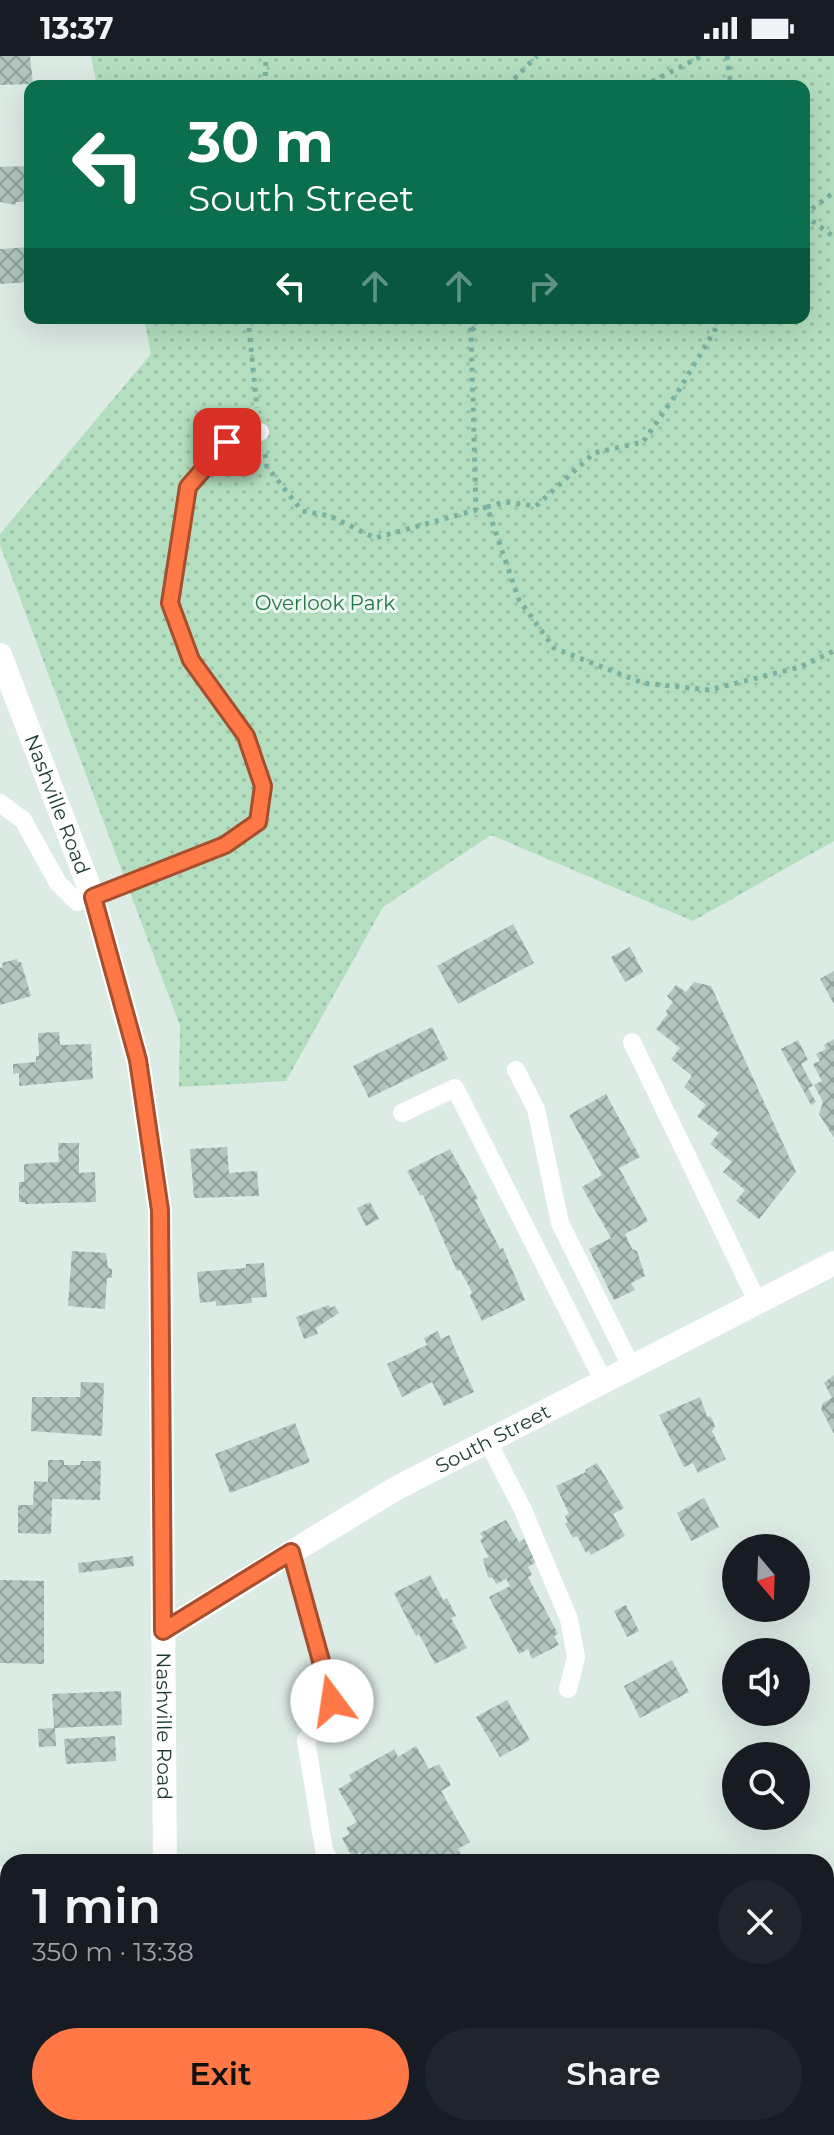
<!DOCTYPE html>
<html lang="en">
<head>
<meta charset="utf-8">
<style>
	body { margin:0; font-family:Montserrat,sans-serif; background:#20242c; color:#f1f3f6; height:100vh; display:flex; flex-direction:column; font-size:30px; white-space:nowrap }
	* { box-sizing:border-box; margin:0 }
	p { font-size:26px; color:#9ea1a6 }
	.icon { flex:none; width:44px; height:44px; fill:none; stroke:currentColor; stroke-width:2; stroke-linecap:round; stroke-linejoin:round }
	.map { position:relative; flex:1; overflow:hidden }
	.drawer { position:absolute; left:0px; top:1798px; width:834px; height:282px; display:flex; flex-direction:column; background:#171b24; border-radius:24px 24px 0 0; box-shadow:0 8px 32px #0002 }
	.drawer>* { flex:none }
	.guide { position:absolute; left:24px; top:24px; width:786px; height:244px; border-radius:16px; box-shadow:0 8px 32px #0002; background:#0b6e4f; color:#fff; overflow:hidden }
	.needle { width:52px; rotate:161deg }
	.tools { position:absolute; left:722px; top:1478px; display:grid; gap:16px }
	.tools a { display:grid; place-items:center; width:88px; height:88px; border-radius:50%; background:#171b24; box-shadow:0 8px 32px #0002; font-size:40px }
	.pin { position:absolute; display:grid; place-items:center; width:68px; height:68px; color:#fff; margin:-34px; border-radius:16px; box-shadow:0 4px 12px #0006 }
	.me { position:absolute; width:88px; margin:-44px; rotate:346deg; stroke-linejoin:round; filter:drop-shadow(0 0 6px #0008) }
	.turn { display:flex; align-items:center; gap:28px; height:168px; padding:0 32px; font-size:36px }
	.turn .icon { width:104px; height:104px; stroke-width:2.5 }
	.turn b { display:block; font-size:56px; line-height:68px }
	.lanes { display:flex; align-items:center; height:76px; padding:0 32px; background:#0003; justify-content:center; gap:40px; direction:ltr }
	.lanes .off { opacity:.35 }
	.round { display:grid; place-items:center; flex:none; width:84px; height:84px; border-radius:42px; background:#20242c }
	.headline { display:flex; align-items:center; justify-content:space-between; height:136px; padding:0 32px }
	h1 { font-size:48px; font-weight:600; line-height:60px }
	.cta { display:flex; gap:16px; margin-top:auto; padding:16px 32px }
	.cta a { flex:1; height:92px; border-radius:48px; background:#ff7846; color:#111; font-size:32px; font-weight:600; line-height:92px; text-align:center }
	.cta a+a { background:#20242c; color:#f1f3f6 }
	.status { display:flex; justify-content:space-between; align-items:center; height:56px; padding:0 40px; background:#171b24; direction:ltr }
	.status svg { height:22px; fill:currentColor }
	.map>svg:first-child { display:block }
	.green { fill:url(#green-dots) }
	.building { fill:url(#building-cross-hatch) }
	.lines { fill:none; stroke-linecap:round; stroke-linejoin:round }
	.secondary-casing { stroke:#afcbc2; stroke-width:28 }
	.path { stroke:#7ab2a1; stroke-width:5; stroke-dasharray:4 6; stroke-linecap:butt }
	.service { stroke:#fff; stroke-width:18 }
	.tertiary { stroke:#fff; stroke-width:24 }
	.secondary { stroke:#fff; stroke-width:24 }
	.route-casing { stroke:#a64e2e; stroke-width:20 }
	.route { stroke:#ff7846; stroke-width:14 }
	.labels { text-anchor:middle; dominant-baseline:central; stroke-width:6; stroke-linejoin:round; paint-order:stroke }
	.park-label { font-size:20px; fill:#237645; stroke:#edf7f2 }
	.street-label { font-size:20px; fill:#1d3b34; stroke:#edf7f2 }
</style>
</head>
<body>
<div class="status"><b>13:37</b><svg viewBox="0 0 49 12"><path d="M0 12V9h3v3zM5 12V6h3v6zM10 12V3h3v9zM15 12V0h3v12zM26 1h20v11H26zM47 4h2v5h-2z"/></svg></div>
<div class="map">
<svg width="834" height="2079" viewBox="0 0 834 2079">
	<defs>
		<pattern id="green-dots" width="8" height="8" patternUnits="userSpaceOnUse" patternTransform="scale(2)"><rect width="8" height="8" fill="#b3dfc0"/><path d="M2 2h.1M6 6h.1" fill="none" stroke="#9ac0a6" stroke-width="1.8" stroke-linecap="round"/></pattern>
		<pattern id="building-cross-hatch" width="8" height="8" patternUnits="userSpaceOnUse" patternTransform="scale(2)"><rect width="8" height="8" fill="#b2c5be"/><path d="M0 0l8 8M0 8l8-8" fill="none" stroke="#90a19b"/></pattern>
	</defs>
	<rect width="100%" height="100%" fill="#ddebe5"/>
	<path class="green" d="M91,0H834V785L693,865L491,779L383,851L286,1025L179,1031L180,970L0,489V478L151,298L144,262H804V30H97Z"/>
	<g class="building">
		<path d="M0,0H30L33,28L0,29Z"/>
		<path d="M30,110V145L16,146V149L0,146V111Z"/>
		<path d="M30,191V226L0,228V193Z"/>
		<path d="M513,868L534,907L458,948L437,910Z"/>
		<path d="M630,891L643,916L625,926L611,901Z"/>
		<path d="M17,903L18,906H21L31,940L0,949V912L3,911L2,907Z"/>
		<path d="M834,915V948L820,923Z"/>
		<path d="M694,926L711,930L796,1116L759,1163L736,1145L745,1134L723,1116L732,1106L710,1088L719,1077L697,1060L706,1049L684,1031L692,1020L671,1003L680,992L656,973L668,958L666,955L673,946L667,940L676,929L686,936Z"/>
		<path d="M432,971L448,1003L369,1042L353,1010Z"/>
		<path d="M59,976L60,989L91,988L93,1023L19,1030V1017L13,1018V1008L36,1006V1000H39L38,977Z"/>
		<path d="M834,983V1082L819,1058L823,1046L814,1029L822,1025L813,1008L820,1005L816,998L826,993L824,989Z"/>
		<path d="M798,984L808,1004L801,1008L813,1030L808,1032L816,1046L811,1049L781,993Z"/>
		<path d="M606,1038L640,1101L619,1112L648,1165L625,1178L632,1193L637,1195L645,1220L631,1227L635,1234L614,1244L589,1193L611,1182L582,1131L602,1119L569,1059Z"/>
		<path d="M58,1087H79V1117L95,1116L96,1146L25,1148V1146H19V1126H24V1108L59,1106Z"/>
		<path d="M227,1091L229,1117L257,1115L259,1140L194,1142L190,1093Z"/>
		<path d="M450,1093L478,1143L475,1144L500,1193L503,1192L525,1244L482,1265L470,1240L472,1236L460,1214L457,1215L423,1139H420L407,1115Z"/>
		<path d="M370,1146L379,1163L366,1170L357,1152Z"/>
		<path d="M72,1195L106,1197L108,1212L112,1213V1222H107L105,1253L68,1250Z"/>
		<path d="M264,1207L267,1241L251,1242L252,1247L216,1250V1245L200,1247L197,1216L246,1212V1208Z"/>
		<path d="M329,1249L330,1252L335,1250L339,1257L316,1272L318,1278L304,1283L296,1261Z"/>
		<path d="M438,1275L441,1283L449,1279L474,1336L444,1350L432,1326L402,1341L387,1308L427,1289L424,1282Z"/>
		<path d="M834,1319V1378L821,1353L823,1347L832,1342L824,1327Z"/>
		<path d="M81,1326L104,1327L102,1380L31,1375L32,1341H80Z"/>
		<path d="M700,1341L707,1360L711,1361L715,1370L712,1375L726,1403L698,1417L693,1407L684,1411L659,1359Z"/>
		<path d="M295,1367L310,1406L230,1437L215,1398Z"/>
		<path d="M48,1404H64V1409H80L81,1405H101L100,1444L52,1443L51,1478L18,1477V1449H33L34,1425L48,1426Z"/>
		<path d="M597,1407L624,1452L613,1458L625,1480L591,1499L589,1495L586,1497L577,1480L573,1482L565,1468L568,1466L565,1460L569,1458L556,1430L586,1416L585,1414Z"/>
		<path d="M704,1442L719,1471L691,1485L677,1457Z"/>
		<path d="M506,1464L519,1486L524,1483L536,1506L528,1511L532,1519L528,1521L558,1578L554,1580L559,1589L532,1603L528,1593L519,1598L489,1541L510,1530L506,1523L496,1528L493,1522L488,1521L483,1503L489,1501L480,1484L483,1482L480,1477Z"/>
		<path d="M133,1500L134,1510L79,1517L78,1507Z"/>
		<path d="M430,1519L443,1544L447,1542L456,1560L451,1562L467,1592L435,1608L419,1578L416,1580L394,1537Z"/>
		<path d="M0,1524L44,1525V1608L0,1607Z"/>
		<path d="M626,1549L639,1575L627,1581L614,1555Z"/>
		<path d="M672,1604L689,1636L640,1662L624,1630Z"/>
		<path d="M121,1635L122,1669L54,1672L52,1638Z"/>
		<path d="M507,1644L530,1684L500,1701L476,1661Z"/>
		<path d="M55,1672L56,1690L39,1691L38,1673Z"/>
		<path d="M115,1680L116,1705L66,1708L64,1683Z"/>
		<path d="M416,1690L429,1713L439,1708L451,1729L441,1735L470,1786L458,1793L462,1800L451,1806H379L374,1798L364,1803L360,1796L352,1801L342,1782L350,1778L346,1772L357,1766L338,1733L352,1725L349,1719L391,1695L394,1693L398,1701Z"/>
	</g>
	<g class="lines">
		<g class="secondary-casing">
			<g id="secondary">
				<path d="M826,1968L834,1961"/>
				<path d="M678,2079L687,2072"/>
			</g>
		</g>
		<g class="path">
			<path d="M727,0L731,30"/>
			<path d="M265,30L266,0"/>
			<path d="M507,30L537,0"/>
			<path d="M643,30L702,0"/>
			<path d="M804,159L834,136"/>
			<path d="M804,159L834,181"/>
			<path d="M248,262L257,352"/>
			<path d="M468,262L471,274L476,454"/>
			<path d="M472,274L483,262"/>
			<path d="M265,398L267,411L302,455L330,460L375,482L487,451L519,544L554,592L643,627L709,634L800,611L834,595"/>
			<path d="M487,451L505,446L536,450L594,397L643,386L679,334L722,262"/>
		</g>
		<g class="service">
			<path d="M0,747L23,764L58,827L77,846L225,789L258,766L263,730L246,680L191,604L170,547L188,431L227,386L260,376"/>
			<path d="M632,986L758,1247"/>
			<path d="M516,1014L536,1053L560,1167L632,1312"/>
			<path d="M402,1057L455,1032L604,1326"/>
			<path d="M488,1386L523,1454L569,1563L576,1601L568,1633"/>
			<path d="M291,1496L332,1645L322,1664L306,1684L324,1794L330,1806"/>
			<path d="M182,2072C206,2076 231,2070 254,2079"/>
			<path d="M277,2079L305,2072"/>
		</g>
		<g class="tertiary">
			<path id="s1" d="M0,599L93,841L138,1004L160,1154L165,1806"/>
			<path id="s2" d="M163,1575L395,1433L834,1207"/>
			<path d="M0,1823L8,1836"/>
			<path d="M153,2072L158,2079"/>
		</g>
		<use href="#secondary" class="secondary"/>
	</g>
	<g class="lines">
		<g class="route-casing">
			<path id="route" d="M227,386L188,431L170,547L191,604L246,680L263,730L258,766L225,789L93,841L138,1004L160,1154L163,1575L291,1496L332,1645"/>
		</g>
		<use href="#route" class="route"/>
	</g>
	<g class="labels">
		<g class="park-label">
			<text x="325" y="547">Overlook Park</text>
		</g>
		<g class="street-label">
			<text stroke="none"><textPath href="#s1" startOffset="160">Nashville Road</textPath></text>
			<text stroke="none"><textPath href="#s2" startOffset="382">South Street</textPath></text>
			<text stroke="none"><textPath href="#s1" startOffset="1096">Nashville Road</textPath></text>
		</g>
	</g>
</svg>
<div class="tools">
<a><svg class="needle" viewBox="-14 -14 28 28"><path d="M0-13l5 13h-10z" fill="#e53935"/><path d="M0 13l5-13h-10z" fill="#9ea1a6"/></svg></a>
<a><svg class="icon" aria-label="sound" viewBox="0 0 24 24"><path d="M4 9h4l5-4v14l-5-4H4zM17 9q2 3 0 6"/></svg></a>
<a><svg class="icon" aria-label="search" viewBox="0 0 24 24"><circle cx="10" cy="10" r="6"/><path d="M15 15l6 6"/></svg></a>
</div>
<div class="pin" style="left:227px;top:386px;background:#d93025"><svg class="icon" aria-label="arrive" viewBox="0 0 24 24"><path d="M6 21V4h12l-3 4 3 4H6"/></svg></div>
<svg class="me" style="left:332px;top:1645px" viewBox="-20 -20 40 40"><circle r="19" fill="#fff"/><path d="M0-13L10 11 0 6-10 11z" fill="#ff7846"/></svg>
<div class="guide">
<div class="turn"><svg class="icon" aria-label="left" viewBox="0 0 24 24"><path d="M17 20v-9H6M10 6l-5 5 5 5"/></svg><div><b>30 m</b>South Street</div></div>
<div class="lanes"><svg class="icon" aria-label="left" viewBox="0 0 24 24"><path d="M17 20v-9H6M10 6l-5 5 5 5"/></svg><svg class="icon off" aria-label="ahead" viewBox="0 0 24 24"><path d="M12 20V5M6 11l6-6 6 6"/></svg><svg class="icon off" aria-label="ahead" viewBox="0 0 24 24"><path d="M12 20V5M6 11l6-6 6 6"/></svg><svg class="icon off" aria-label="right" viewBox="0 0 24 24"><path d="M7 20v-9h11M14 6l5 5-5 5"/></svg></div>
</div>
<section class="drawer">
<div class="headline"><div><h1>1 min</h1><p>350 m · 13:38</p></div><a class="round"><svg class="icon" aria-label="close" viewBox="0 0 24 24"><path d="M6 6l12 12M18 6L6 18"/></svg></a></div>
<div class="cta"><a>Exit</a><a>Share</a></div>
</section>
</div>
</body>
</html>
